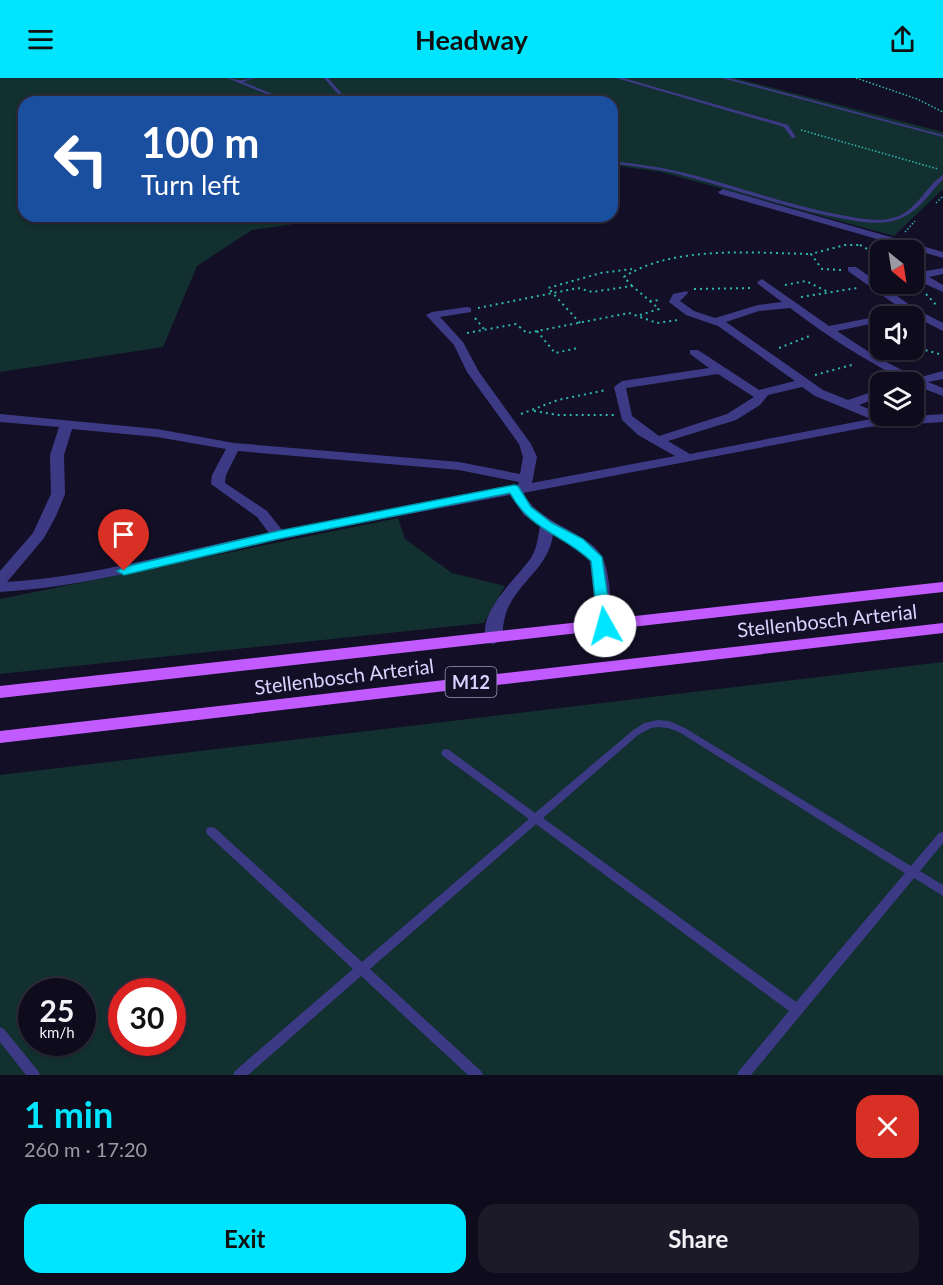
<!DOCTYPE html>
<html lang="en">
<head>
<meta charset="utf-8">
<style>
	body { margin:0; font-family:Lato,sans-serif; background:#1c1929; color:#f1f3f6; height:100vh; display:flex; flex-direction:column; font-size:22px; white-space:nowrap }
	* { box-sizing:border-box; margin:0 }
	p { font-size:20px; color:#9b9ba3 }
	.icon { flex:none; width:33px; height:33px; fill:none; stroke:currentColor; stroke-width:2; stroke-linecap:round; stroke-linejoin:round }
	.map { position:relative; height:997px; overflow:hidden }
	.sheet { display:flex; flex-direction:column; background:#0e0b1c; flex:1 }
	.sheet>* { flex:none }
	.guide { position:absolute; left:18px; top:18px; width:600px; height:126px; border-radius:18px; box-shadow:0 2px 4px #0004,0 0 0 2px #2e2b3b; background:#1a4fa0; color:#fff; overflow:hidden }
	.needle { width:39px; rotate:150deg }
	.buttons { position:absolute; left:870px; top:162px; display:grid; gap:12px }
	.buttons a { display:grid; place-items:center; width:54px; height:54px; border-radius:12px; background:#0e0b1c; box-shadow:0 2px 4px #0004,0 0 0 2px #2e2b3b; font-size:30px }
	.speed { position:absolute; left:18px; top:900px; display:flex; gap:12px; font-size:30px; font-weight:700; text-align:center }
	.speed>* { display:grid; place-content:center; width:78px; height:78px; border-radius:50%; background:#0e0b1c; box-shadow:0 2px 4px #0004,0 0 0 2px #2e2b3b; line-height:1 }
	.speed small { font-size:15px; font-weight:400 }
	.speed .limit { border:9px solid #d22; background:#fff; color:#111 }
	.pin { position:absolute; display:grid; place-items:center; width:51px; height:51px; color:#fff; margin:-62px -26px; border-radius:50% 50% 50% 0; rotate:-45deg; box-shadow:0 0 6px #0007 }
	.pin .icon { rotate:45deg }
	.me { position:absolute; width:66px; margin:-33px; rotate:353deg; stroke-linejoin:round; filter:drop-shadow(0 0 4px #0008) }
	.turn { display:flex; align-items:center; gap:21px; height:126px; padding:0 24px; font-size:27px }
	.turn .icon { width:78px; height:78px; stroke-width:2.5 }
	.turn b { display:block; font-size:42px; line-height:51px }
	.round { display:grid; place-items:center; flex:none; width:63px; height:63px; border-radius:18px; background:#1c1929 }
	.headline { display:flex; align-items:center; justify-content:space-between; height:102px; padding:0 24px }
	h1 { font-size:36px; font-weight:700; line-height:45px; color:#00e5ff }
	.button { display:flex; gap:12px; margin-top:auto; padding:12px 24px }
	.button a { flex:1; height:69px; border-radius:18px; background:#00e5ff; color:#111; font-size:24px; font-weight:700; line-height:69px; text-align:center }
	.button a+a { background:#1c1929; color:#f1f3f6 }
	header { display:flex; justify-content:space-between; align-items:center; height:78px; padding:0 24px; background:#00e5ff; color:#111; font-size:27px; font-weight:700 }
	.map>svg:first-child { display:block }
	.green { fill:#12302f; fill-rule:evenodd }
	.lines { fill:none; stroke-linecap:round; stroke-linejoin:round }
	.path-far1 { stroke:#2fb8b0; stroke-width:1.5; stroke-dasharray:1.5 2; stroke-linecap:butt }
	.path { stroke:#2fb8b0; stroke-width:2; stroke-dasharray:2 4; stroke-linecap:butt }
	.lane { fill:#3d3a85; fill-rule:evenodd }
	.street { fill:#3d3a85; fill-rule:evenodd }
	.primary { fill:#c25bff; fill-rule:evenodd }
	.route { fill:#00e5ff; stroke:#0095a6; stroke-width:1.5 }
	.labels { text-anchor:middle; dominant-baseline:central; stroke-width:6; stroke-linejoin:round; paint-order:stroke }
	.shield { fill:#130f26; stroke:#9e99be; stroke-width:1.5 }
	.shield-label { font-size:18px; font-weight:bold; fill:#d9d4ff }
	.street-label { font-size:20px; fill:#d9d4ff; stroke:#130f26 }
</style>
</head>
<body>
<header><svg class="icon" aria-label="menu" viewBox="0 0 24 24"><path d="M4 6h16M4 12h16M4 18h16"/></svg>Headway<svg class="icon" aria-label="share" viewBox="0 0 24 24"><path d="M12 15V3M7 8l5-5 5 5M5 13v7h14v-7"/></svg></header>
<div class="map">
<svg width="943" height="997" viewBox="0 0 943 997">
	<rect width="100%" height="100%" fill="#130f26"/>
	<g class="green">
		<path d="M0,0H735L943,54V111L894,158L661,94L612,87V24H24V138H351L252,152L197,188L163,269L0,294Z"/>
		<path d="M398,440L405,461L452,495L505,508L484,545L0,596V521Z"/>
		<path d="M943,584V997H0V697ZM32,914H82V964H32ZM122,914H172V964H122Z"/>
	</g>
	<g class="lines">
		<g class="path-far1">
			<path d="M856,0L917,21L943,34"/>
			<path d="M801,52L938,91"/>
			<path d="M936,125L943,118"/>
			<path d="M905,154L915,143"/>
		</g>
		<g class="path">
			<path d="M860,167L880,178"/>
			<path d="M841,192L822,191L811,176L845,167H859"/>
			<path d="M785,207L806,203L828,214"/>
			<path d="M632,208L624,199C673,167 754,175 811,176"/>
			<path d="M694,211L753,210"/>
			<path d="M926,216L938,229"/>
			<path d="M801,219L857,210"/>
			<path d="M478,230L578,210L592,214L632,208L650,223L661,222"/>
			<path d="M640,237L659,231L650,223"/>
			<path d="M475,240L484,251"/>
			<path d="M580,245L548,210L601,195L632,191"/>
			<path d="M537,253L555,275L578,270"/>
			<path d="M467,255L516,246L527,255L629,235L657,245L678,242"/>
			<path d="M914,269L943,277"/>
			<path d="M779,270L812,257"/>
			<path d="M893,278L906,272"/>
			<path d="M815,297L855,286"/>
			<path d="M534,333L558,337H614"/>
			<path d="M521,336L558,322L606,312"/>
		</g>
		<g class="lane">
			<path d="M227,0C232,0 235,2 239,2C244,3 250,0 255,0L243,4L292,24H286Z"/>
			<path d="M324,0H328L349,24H345Z"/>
			<path d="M616,0H623L788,47L796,59L792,60L784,49Z"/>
			<path d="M722,0H729L943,57V59Z"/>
			<path d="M612,83C636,86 661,89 685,95C737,108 788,127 841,137C858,140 879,145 896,139C917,132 926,108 943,97V101C930,115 918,134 899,141C881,148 859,144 840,140C787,130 737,112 685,98C661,91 636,89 612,85Z"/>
			<path d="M658,642L669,643L685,650L911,788L939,755L943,754V765L920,793L943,807V818L914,800L751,997H737L739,993L789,933L536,746L370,891L481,993L483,997H468L361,898L248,997H233L235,993L353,891L207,756L206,753L207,750L211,749L215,750L362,884L529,741L443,678L441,675L443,672L446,671L449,672L535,735L632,653L644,645ZM658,649L668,650L679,654L905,795L796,924L543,740L638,657L651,650Z"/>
			<path d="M0,949L4,951L38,993L40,997H26L0,964Z"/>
		</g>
		<g class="street">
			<path d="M723,111L943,174V180L720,116L718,114Z"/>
			<path d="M848,189H856L914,230L943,245V253L906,234L848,193Z"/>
			<path d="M943,190V196L929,199L943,207V214L914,201V195Z"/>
			<path d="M762,201L829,248L880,238H883H880V244L837,253L875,278L917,300L943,293V301L928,304L943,310V318L914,307V304H908C866,283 827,258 790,230L759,233L726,244L823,312L848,322L880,311V319L859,327L890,340L943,336V344L868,349L523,415C539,447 596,456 604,483C611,502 610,528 613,548L611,552H599L597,548L590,483L571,466L553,456C550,485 525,500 511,524C504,536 503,548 502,561L494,566L488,565C473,538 518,499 531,480C537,470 538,460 540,448L524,437L510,417C422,434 334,449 246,468C164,486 84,509 0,514V493L33,455L51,416L50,377L59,349L0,344V336L157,351L234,365L459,384L520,396L523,379L519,366L467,294L454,267L426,237L432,234L467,229L471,230V234L440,239L463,264L479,294L531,366L537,379L532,405L675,378L638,357L622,342L614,309L622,303L709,290L690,276V272H698L759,312L795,303L718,248L686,237L669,224L673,216L687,213L688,215L680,223L694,233L715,240L758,227L782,224L758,206L757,204ZM718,296L754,319L727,336L659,358L632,338L626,310ZM802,309L815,318L871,341L690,376L668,363L736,342L760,327L768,317ZM72,351L157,359L226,371L212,397L211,406L257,439L269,455C181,472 96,499 7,504L44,460L56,438L65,416L64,377ZM238,373L459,392L519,404L518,408L282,452L267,433L225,405L226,397Z"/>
		</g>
		<g class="primary">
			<path d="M943,504V514L0,620V608Z"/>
			<path d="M943,545V555L0,665V653Z"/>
		</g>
	</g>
	<path class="route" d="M514,407L518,408L531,429L552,445L583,461L602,479L612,548L610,551L605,553L598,548L591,483C561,455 531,453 510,415L278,461L124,497L117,493L124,489L278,453Z"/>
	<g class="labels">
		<rect class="shield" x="445.5" y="589" width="51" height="30" rx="4.5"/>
		<g class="shield-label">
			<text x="471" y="604">M12</text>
		</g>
		<g class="street-label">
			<text transform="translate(827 542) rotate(-6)">Stellenbosch Arterial</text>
			<text transform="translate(344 598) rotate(-7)">Stellenbosch Arterial</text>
		</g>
	</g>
</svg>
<div class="buttons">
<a><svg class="needle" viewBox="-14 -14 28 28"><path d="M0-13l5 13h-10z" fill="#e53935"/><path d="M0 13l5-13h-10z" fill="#9b9ba3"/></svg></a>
<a><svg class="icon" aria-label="sound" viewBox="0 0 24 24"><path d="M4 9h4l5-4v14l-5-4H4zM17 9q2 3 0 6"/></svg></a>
<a><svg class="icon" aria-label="layers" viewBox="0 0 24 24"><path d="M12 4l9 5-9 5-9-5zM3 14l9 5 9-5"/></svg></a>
</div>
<div class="speed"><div>25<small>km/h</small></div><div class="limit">30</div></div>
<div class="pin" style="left:124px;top:493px;background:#d93025"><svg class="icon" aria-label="arrive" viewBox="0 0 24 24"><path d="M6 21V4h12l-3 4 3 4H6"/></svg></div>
<svg class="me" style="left:605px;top:548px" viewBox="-20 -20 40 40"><circle r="19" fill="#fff"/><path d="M0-13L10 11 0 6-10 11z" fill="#00e5ff"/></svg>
<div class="guide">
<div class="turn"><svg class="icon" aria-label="left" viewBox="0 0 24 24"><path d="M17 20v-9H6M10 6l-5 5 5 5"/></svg><div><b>100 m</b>Turn left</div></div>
</div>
</div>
<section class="sheet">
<div class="headline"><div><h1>1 min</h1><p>260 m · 17:20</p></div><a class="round" style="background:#d93025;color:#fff"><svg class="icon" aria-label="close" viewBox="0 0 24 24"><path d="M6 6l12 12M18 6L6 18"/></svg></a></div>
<div class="button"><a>Exit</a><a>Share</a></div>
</section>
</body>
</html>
